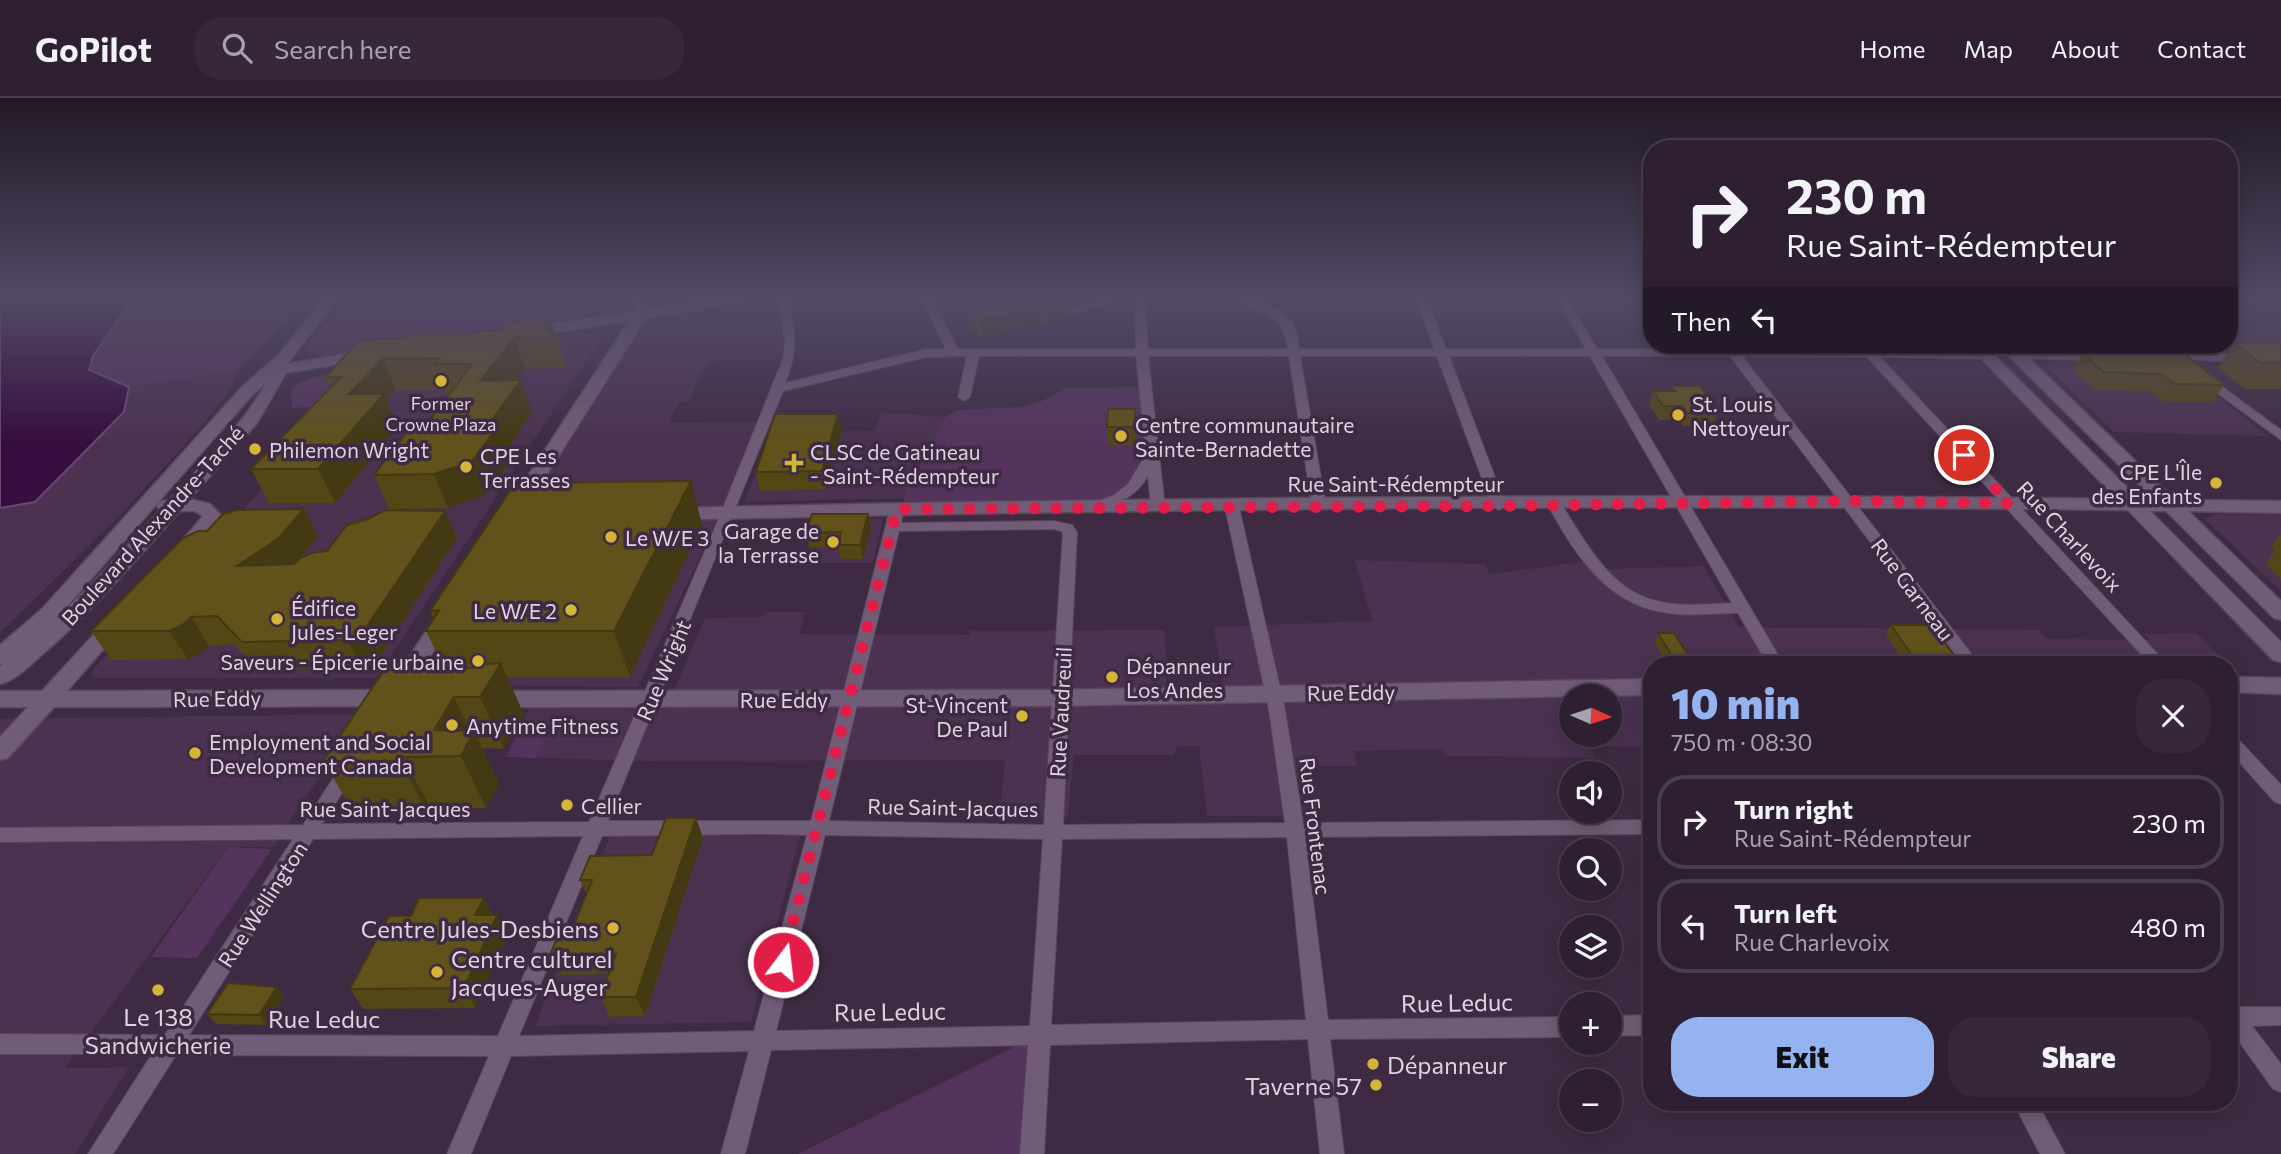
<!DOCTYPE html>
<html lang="en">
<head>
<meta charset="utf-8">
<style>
	body { margin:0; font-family:Commissioner,sans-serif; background:#36283a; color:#f1f3f6; height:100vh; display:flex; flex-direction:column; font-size:26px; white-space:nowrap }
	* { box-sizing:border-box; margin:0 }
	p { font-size:23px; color:#a7a3ac }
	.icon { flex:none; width:38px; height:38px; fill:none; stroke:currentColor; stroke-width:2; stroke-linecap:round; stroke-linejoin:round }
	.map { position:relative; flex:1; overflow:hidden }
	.side { position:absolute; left:1643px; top:558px; width:595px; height:455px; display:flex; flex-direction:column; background:#2e2032; border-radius:28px; box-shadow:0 4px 18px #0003,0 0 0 2px #493e4d }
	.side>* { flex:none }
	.banner { position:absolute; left:1643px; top:42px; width:595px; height:214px; border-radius:28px; box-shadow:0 4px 18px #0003,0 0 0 2px #493e4d; background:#2e2032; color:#f1f3f6; overflow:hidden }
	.needle { width:46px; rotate:93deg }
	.tools { position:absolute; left:1559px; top:586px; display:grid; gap:14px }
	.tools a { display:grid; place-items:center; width:63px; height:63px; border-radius:50%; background:#2e2032; box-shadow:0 4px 18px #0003,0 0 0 2px #493e4d; font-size:35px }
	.pin { position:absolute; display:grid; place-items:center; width:60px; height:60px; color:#fff; margin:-30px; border:4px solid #fff; border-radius:50%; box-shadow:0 2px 7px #0007 }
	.me { position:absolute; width:77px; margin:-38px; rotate:15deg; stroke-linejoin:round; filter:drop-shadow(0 0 5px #0008) }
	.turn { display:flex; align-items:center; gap:24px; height:147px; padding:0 28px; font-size:32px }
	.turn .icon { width:91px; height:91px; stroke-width:2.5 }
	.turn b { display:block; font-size:49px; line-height:60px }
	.then { display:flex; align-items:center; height:66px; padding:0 28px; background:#0003; gap:14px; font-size:26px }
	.round { display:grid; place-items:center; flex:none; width:74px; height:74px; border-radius:28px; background:#36283a }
	.summary { display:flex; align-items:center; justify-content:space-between; height:119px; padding:0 28px }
	h1 { font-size:42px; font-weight:800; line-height:52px; color:#95b2f1 }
	.button { display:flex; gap:14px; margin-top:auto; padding:14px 28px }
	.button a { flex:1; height:80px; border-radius:28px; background:#95b2f1; color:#111; font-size:28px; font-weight:800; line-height:80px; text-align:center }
	.button a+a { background:#36283a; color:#f1f3f6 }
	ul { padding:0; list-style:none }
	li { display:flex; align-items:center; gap:21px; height:94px; margin:0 14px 10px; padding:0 14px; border:4px solid #493e4d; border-radius:28px }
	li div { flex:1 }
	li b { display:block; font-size:26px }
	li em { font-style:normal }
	header { display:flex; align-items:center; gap:42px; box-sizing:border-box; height:98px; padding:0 35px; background:#2e2032; border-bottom:2px solid #493e4d }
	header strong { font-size:33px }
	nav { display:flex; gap:38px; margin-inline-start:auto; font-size:24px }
	.search { width:490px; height:63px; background:#36283a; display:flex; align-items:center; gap:18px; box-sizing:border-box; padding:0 24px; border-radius:28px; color:#a7a3ac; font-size:26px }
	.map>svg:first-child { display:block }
	.built { fill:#4a3250; fill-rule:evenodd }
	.green { fill:#54345c }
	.water { fill:#360e3f; stroke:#694970; stroke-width:2 }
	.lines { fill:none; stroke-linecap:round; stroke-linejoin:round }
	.street-casing { stroke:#58485d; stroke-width:2 }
	.secondary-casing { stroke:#58485d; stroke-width:3 }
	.street { fill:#715c77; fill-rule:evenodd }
	.secondary { fill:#715c77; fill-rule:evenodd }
	.wall { fill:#534716 }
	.shaded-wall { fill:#433912 }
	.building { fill:#60521a; stroke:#433912; stroke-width:2 }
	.route { stroke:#e11d48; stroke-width:12; stroke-dasharray:0 21.6 }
	.poi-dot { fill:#d5b535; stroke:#3e2b43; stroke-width:2.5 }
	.labels { text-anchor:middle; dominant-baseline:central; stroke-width:7; stroke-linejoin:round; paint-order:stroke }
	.far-poi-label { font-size:18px; fill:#dfd3e2; stroke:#3e2b43 }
	.poi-label { font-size:21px; fill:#dfd3e2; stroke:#3e2b43; text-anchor:start }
	.street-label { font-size:21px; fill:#dfd3e2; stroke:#3e2b43 }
	.near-poi-label { font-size:24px; fill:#dfd3e2; stroke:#3e2b43; text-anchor:end }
	.near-street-label { font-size:24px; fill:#dfd3e2; stroke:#3e2b43 }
</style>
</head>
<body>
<header>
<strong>GoPilot</strong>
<div class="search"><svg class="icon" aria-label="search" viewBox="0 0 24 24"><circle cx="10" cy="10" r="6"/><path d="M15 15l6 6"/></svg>Search here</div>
<nav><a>Home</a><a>Map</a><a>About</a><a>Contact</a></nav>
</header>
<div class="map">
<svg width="2281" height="1056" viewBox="0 0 2281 1056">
	<rect width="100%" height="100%" fill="#3e2b43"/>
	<g class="built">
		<path d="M2230,200H2281V254L2160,253L2267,338L2114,334L2046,268L2053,263L2138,264L2117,247H2230Z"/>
		<path d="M775,202L783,249L778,261L708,263L689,303H680L668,325L757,324L719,418L638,589L423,587L426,576L476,484L643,223Z"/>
		<path d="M585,233L602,239L376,580H94L91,574L326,322L371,269Z"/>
		<path d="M237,273L232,289L201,329L123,414L0,535V410L35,404L124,314L129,289Z"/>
		<path d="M882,314L945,319L913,381H908L904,400L744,404L773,334L874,333Z"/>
		<path d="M2213,416L2281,417V493L2205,421Z"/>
		<path d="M818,421H883L873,465H804Z"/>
		<path d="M1355,462L1485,466L1489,476L1582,464L1610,471L1703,468L1739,529L2038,532L2046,541L2150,542L2144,536L2196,535L2229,567H1652V649L1590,648L1594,660L1445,658L1442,651L1354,653L1357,668H1305L1311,716L1269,718H1207L1199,648H1177L1174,657H1074L1068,719L999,720L1005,662L644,663L505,659L530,610L666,611L705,520L763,519L766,514H805L799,536L970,537L971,533L1165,532L1167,586L1223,585L1214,529L1372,523ZM1572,598H1610V637H1572Z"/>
		<path d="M361,616L273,749H228L65,970L129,969L75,1056H0V621Z"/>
		<path d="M610,738H800L751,924L535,928Z"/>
	</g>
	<g class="green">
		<path d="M133,200H308L237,273L129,289L89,273L93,258Z"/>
		<path d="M349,200H628L633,206L626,211L348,255C335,257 319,262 307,253V246Z"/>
		<path d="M2029,247H2117L2132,259L2042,258Z"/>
		<path d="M324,277H348L317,309L292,310L290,293C299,283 311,280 324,277Z"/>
		<path d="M1147,289L1152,356L1118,402L902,411L908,381H913L945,319L957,312L1020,309L1042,303L1067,290Z"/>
		<path d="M526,623L553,624L536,660L508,659Z"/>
		<path d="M228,749L272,751L197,860L151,859Z"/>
		<path d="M1040,936L1032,1056H798Z"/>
	</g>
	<path class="water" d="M0,200H133L93,258L89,272L129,289L124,314L35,404L0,410Z"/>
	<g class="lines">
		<g class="street-casing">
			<g id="street">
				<path d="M634,200H644L645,218L635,216Z"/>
				<path d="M778,200H788C795,235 799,251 785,285L927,251H946L921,200H931L958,251H1136L1135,200H1145L1148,251H1288C1281,206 1260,224 1237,200C1255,200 1286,212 1295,229C1298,235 1298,244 1299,251H1434L1416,200H1426L1446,251H1586L1557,200H1567L1597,251H1724L1725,247H1733L1736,251L1869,250L1991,255L1993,257L1987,261L1880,259L2168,567H2151L1867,259L1742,258L1980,567H1963L1730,258H1602L1784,567H1768L1738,515C1713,515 1687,519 1662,514C1606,505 1573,454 1548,407L1550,404H1560C1585,443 1611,496 1662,504C1685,509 1709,506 1732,505L1590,258H1449L1506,408L1499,412L1492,408L1437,258H1300L1326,409L1319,413L1312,409L1289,258H1148L1165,409L1158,413L1151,409L1148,378C1136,398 1121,405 1099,410L1092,406L1114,397L1128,386L1146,356L1136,258H979L970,299L964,303L958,299L967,258L927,259L783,293L608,723H811L890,411L897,407L904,411L901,425L1054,423L1072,427L1077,434L1063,727L1285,725L1269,612L1225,409L1232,405L1239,409L1285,612L1303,725L1652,722V736L1305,739L1328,922L1572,919V939L1330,941L1344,1056H1320L1308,941L1050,947L1044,1056H1020L1028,947L771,952L745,1056H721L749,953L511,958L471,1056H447L489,958L176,957L113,1056H88L152,956H0V936L165,937L293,741L0,744V730L303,727L343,665H355L358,670L322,726L589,724L716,427L783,261L785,243ZM1054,431L1063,434L1044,727L829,723L899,433ZM759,736L807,737L754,933L519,938L602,738ZM825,737L1043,741L1030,928L776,933ZM583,738L498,938L189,937L313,741ZM1287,739L1306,922L1051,927L1062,741Z"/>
				<path d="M1111,200H1128L1069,216L1063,213Z"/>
				<path d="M2018,254L2099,255L2105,259L2099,263L2014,260L2012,258Z"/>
				<path d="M2167,255L2281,257V265L2163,261L2161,259Z"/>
				<path d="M2205,276L2281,332V342L2201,283L2199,280Z"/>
				<path d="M2230,637L2236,639L2281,687V706L2275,704L2230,654Z"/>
				<path d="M2230,906L2238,909H2281V927L2252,928L2281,966V994L2273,991L2230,931Z"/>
				<path d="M1652,917V937L1610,938V918Z"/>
				<path d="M2013,1004H2037L2065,1056H2040Z"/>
			</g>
		</g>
		<g class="secondary-casing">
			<g id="secondary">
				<path d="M324,200H338L287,266L370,252L376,254L378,257L376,260L286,275L257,325L190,401L210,406L222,418L190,457L183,459L173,453L203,418L194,413H180C136,462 94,512 44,555C31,566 17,582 0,586V568L4,565L0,566V547L42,511L241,290L279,256ZM266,285C242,329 203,365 169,402L159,404L157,408L160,412C117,459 75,506 26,548L56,521L253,296Z"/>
				<path d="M720,200H753L746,204L646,220L525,411H511L509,407L629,223L527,239L519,234L522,231Z"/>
				<path d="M1968,247H1984L2139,401L2154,402L1998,247H2015L2176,402L2281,403V415L2188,413L2281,503V522L2274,520L2166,413H2150L2281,544V564L2273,562L2128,412C1643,406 1158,410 673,422L664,416L673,410C1153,399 1637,395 2117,401Z"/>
				<path d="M446,512L453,514L456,519L404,598L402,605L394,608L54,609L8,660L0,662V639L28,609H0V593H42L111,518H125L128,523L67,593L387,592L439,514Z"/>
				<path d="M2230,579L2281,580V596L2230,594Z"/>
				<path d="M1652,581V597L1045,608L489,609L481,606L478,601L481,596L489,593L1045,592Z"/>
			</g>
		</g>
		<use href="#street" class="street"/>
		<use href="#secondary" class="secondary"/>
	</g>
	<g class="wall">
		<path d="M988,200H1063L1069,218L1044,227L1040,224L982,240L969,227L967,211L969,210V208L990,202Z"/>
		<path d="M550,219L567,269L525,271L516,282L532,314L508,350L512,360L484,398L448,410L389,411L374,377L429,323L448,298L445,292H396L387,302L398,329L335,405H269L251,371L330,290L325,279L360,242L467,237L500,233Z"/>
		<path d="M2234,245H2281V291H2245L2218,270Z"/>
		<path d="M2082,255L2224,287L2213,304H2164L2151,293L2095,292L2073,273Z"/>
		<path d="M1672,288L1718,314L1713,328H1683L1679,322H1659L1649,306L1653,293H1670Z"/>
		<path d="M1135,311V347H1107V329Z"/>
		<path d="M842,334L826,391L760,393L756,374Z"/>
		<path d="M304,411L318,438L301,460L327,453L445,413L457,440L377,563L363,570L259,572L234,546L209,548L202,555L188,561L111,562L91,533L207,433Z"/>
		<path d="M868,416L871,430L863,461H841L838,449H809L806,435Z"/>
		<path d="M702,427L630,579H507L524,617L504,651L482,650L499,685L486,710L431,711L428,715H354L323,663L443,569L426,533L434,520L430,513Z"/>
		<path d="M2281,436V481L2266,466L2275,453L2271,449Z"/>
		<path d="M1891,527L1956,560L1952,567H1906L1886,537Z"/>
		<path d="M1658,535L1692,563L1691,567H1668L1655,545Z"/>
		<path d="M696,720L703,740L645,918L610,919L600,899L609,876L560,877L550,857L572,832L586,795L580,782L652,757Z"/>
		<path d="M493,817H497L508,837L475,910L363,911L350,891Z"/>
		<path d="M277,889L284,899L267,927L216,926L207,916Z"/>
	</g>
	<g class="shaded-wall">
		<path d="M1091,200H1102L1091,203Z"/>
		<path d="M1068,202L1069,218L1044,227L1043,211Z"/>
		<path d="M1039,208L1040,224L982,240L981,223Z"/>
		<path d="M550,219L556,238L543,228Z"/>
		<path d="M514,240L525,271L492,315L480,283Z"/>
		<path d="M383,261L396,292L387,302L398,329L335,405L318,371L349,296Z"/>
		<path d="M521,282L532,314L508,350L512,360L484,398L448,410L434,376L491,323Z"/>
		<path d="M838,316L842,334L826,391L822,373Z"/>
		<path d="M691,383L702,427L630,579L614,533Z"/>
		<path d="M304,411L318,438L294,468H237Z"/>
		<path d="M445,413L457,440L377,563L363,570L347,542Z"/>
		<path d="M868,416L871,430L863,461L860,447Z"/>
		<path d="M191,519L209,548L202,555L188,561L169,533Z"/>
		<path d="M501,565L524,617L504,651L480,599Z"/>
		<path d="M454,599L472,637L474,633L499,685L486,710L461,658L434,632Z"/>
		<path d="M403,659L431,711L428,715L400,663Z"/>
		<path d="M696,720L703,740L645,918L636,899Z"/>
		<path d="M484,800L494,820L475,817Z"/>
		<path d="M497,817L508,837L475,910L464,890Z"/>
		<path d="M277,889L284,899L267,927L259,917Z"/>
	</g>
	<g class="building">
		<path d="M997,200H1063L1068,202L1043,211L1039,208L981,223L967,211L972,210L969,208Z"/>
		<path d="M550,219L543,228L557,238L514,240L480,283L521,282L491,323L499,327L471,364L434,376L374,377L413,326L429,323L472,266H435L440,260L383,261L349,296H384L318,371H251L341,279H325L360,242L406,240L409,237H467L479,233H500L505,227L520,221Z"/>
		<path d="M2234,245H2281V265H2261Z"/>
		<path d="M2082,255H2183L2224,287L2175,286L2161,276L2104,274Z"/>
		<path d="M1672,288H1700L1718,314L1687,315L1683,308H1663L1653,293H1675Z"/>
		<path d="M1108,311H1135V329H1107Z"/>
		<path d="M775,316H838L822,373L756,374Z"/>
		<path d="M691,383L614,533H426L439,512L430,513L515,385Z"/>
		<path d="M304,411L279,440L237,468L294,466L300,460L312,455L327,453L347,427L368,421L385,412L445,413L363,534L347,542L242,544L217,518L191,519L184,526L169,533H91L183,440L198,433H207L223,416L237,412Z"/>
		<path d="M812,416H868L860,447H838L841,434L806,435Z"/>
		<path d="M1891,527H1932L1956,560L1913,559Z"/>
		<path d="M1658,535H1674L1692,563H1675Z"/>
		<path d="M501,565L480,599H454L434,632L474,633L461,658L403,659L400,663H323L387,568L472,570L484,566Z"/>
		<path d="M666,720H696L636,899H600L616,856L550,857L561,831L572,832L592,782H580L590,758L652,757Z"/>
		<path d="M419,800H484L475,817H497L464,890L350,891L389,818H411Z"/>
		<path d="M228,885L277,889L259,917L207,916Z"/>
	</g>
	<linearGradient id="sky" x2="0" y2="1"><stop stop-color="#221825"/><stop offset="0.58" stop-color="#524a66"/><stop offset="1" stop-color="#524a66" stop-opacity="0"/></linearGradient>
	<rect width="2281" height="347" fill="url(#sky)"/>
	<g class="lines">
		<path class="route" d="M783,864L897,411L1499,408L1846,403L2009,405L1964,357"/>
	</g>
	<g class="poi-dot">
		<circle cx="441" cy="283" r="7"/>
		<circle cx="1678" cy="317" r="7"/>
		<circle cx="1121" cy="338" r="7"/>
		<circle cx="255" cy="351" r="7"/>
		<path d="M790.5 354.5h7v7h7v7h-7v7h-7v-7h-7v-7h7z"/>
		<circle cx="466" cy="369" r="7"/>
		<circle cx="2216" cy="385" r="7"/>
		<circle cx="611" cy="439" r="7"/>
		<circle cx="833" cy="444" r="7"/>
		<circle cx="571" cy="512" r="7"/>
		<circle cx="277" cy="521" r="7"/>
		<circle cx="478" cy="563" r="7"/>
		<circle cx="1112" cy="579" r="7"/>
		<circle cx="1022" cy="618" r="7"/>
		<circle cx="452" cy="627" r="7"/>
		<circle cx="195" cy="655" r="7"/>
		<circle cx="567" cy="707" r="7"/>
		<circle cx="613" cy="830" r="7"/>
		<circle cx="437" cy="874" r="7"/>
		<circle cx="158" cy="892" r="7"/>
		<circle cx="1373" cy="966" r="7"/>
		<circle cx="1376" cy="987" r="7"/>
	</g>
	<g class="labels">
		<g class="far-poi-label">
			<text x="441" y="305">Former<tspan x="441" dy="21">Crowne Plaza</tspan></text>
		</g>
		<g class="poi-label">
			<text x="1692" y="305">St. Louis<tspan x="1692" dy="24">Nettoyeur</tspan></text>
			<text x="1135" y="326">Centre communautaire<tspan x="1135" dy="24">Sainte-Bernadette</tspan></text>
			<text x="269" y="351">Philemon Wright</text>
			<text x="810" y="353">CLSC de Gatineau<tspan x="810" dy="24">- Saint-Rédempteur</tspan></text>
			<text x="480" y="357">CPE Les<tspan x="480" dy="24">Terrasses</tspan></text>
			<text x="2202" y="373" text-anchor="end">CPE L'Île<tspan x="2202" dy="24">des Enfants</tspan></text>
			<text x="819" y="432" text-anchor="end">Garage de<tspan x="819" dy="24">la Terrasse</tspan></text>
			<text x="625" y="439">Le W/E 3</text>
			<text x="291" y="509">Édifice<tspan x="291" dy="24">Jules-Leger</tspan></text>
			<text x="557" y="512" text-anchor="end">Le W/E 2</text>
			<text x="464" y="563" text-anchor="end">Saveurs - Épicerie urbaine</text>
			<text x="1126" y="567">Dépanneur<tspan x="1126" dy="24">Los Andes</tspan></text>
			<text x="1008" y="606" text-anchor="end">St-Vincent<tspan x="1008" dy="24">De Paul</tspan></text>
			<text x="466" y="627">Anytime Fitness</text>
			<text x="209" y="643">Employment and Social<tspan x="209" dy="24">Development Canada</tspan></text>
			<text x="581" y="707">Cellier</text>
		</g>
		<g class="street-label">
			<text x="1396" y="385">Rue Saint-Rédempteur</text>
			<text transform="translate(152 427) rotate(-48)">Boulevard Alexandre-Taché</text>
			<text transform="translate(2070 438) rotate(47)">Rue Charlevoix</text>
			<text transform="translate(1913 491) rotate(53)">Rue Garneau</text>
			<text transform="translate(663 572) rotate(-67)">Rue Wright</text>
			<text transform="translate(1351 594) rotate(-1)">Rue Eddy</text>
			<text transform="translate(217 600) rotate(-1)">Rue Eddy</text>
			<text x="784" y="601">Rue Eddy</text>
			<text transform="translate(1060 614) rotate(-87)">Rue Vaudreuil</text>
			<text transform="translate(953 709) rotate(1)">Rue Saint-Jacques</text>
			<text x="385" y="710">Rue Saint-Jacques</text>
			<text transform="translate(1316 728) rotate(83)">Rue Frontenac</text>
			<text transform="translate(262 806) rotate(-57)">Rue Wellington</text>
		</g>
		<g class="near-poi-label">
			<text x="599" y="830">Centre Jules-Desbiens</text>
			<text x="451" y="860" text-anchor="start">Centre culturel<tspan x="451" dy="28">Jacques-Auger</tspan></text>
			<text x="158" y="918" text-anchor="middle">Le 138<tspan x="158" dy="28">Sandwicherie</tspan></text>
			<text x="1387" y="966" text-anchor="start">Dépanneur</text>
			<text x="1362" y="987">Taverne 57</text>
		</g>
		<g class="near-street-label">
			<text transform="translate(1457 904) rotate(-1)">Rue Leduc</text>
			<text transform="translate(890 913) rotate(-1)">Rue Leduc</text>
			<text x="324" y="920">Rue Leduc</text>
		</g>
	</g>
</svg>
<div class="tools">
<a><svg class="needle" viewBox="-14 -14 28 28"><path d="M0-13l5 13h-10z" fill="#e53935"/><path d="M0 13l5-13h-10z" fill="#a7a3ac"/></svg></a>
<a><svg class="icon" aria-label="sound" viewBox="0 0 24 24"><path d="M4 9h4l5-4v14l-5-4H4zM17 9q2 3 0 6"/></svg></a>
<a><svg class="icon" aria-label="search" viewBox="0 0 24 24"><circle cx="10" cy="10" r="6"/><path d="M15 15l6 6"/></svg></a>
<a><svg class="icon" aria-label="layers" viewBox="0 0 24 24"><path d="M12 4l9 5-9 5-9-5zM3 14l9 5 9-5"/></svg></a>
<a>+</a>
<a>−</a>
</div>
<div class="pin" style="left:1964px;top:357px;background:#d93025"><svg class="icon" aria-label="arrive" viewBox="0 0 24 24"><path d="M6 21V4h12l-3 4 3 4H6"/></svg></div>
<svg class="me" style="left:783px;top:864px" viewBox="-20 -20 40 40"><circle r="17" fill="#e11d48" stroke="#fff" stroke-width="3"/><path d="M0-11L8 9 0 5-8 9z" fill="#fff"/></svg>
<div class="banner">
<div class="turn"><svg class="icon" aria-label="right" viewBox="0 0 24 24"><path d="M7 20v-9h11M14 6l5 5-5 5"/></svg><div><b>230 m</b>Rue Saint-Rédempteur</div></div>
<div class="then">Then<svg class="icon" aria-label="left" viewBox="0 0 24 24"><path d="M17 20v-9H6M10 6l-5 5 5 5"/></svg></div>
</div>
<section class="side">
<div class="summary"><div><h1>10 min</h1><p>750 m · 08:30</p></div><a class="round"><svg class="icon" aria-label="close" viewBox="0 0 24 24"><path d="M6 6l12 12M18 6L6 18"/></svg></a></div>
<ul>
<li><svg class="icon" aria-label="right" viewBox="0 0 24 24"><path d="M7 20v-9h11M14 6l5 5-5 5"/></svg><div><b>Turn right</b><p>Rue Saint-Rédempteur</p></div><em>230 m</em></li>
<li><svg class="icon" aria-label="left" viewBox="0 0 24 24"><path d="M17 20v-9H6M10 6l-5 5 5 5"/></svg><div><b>Turn left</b><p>Rue Charlevoix</p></div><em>480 m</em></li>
</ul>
<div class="button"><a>Exit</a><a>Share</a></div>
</section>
</div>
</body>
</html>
